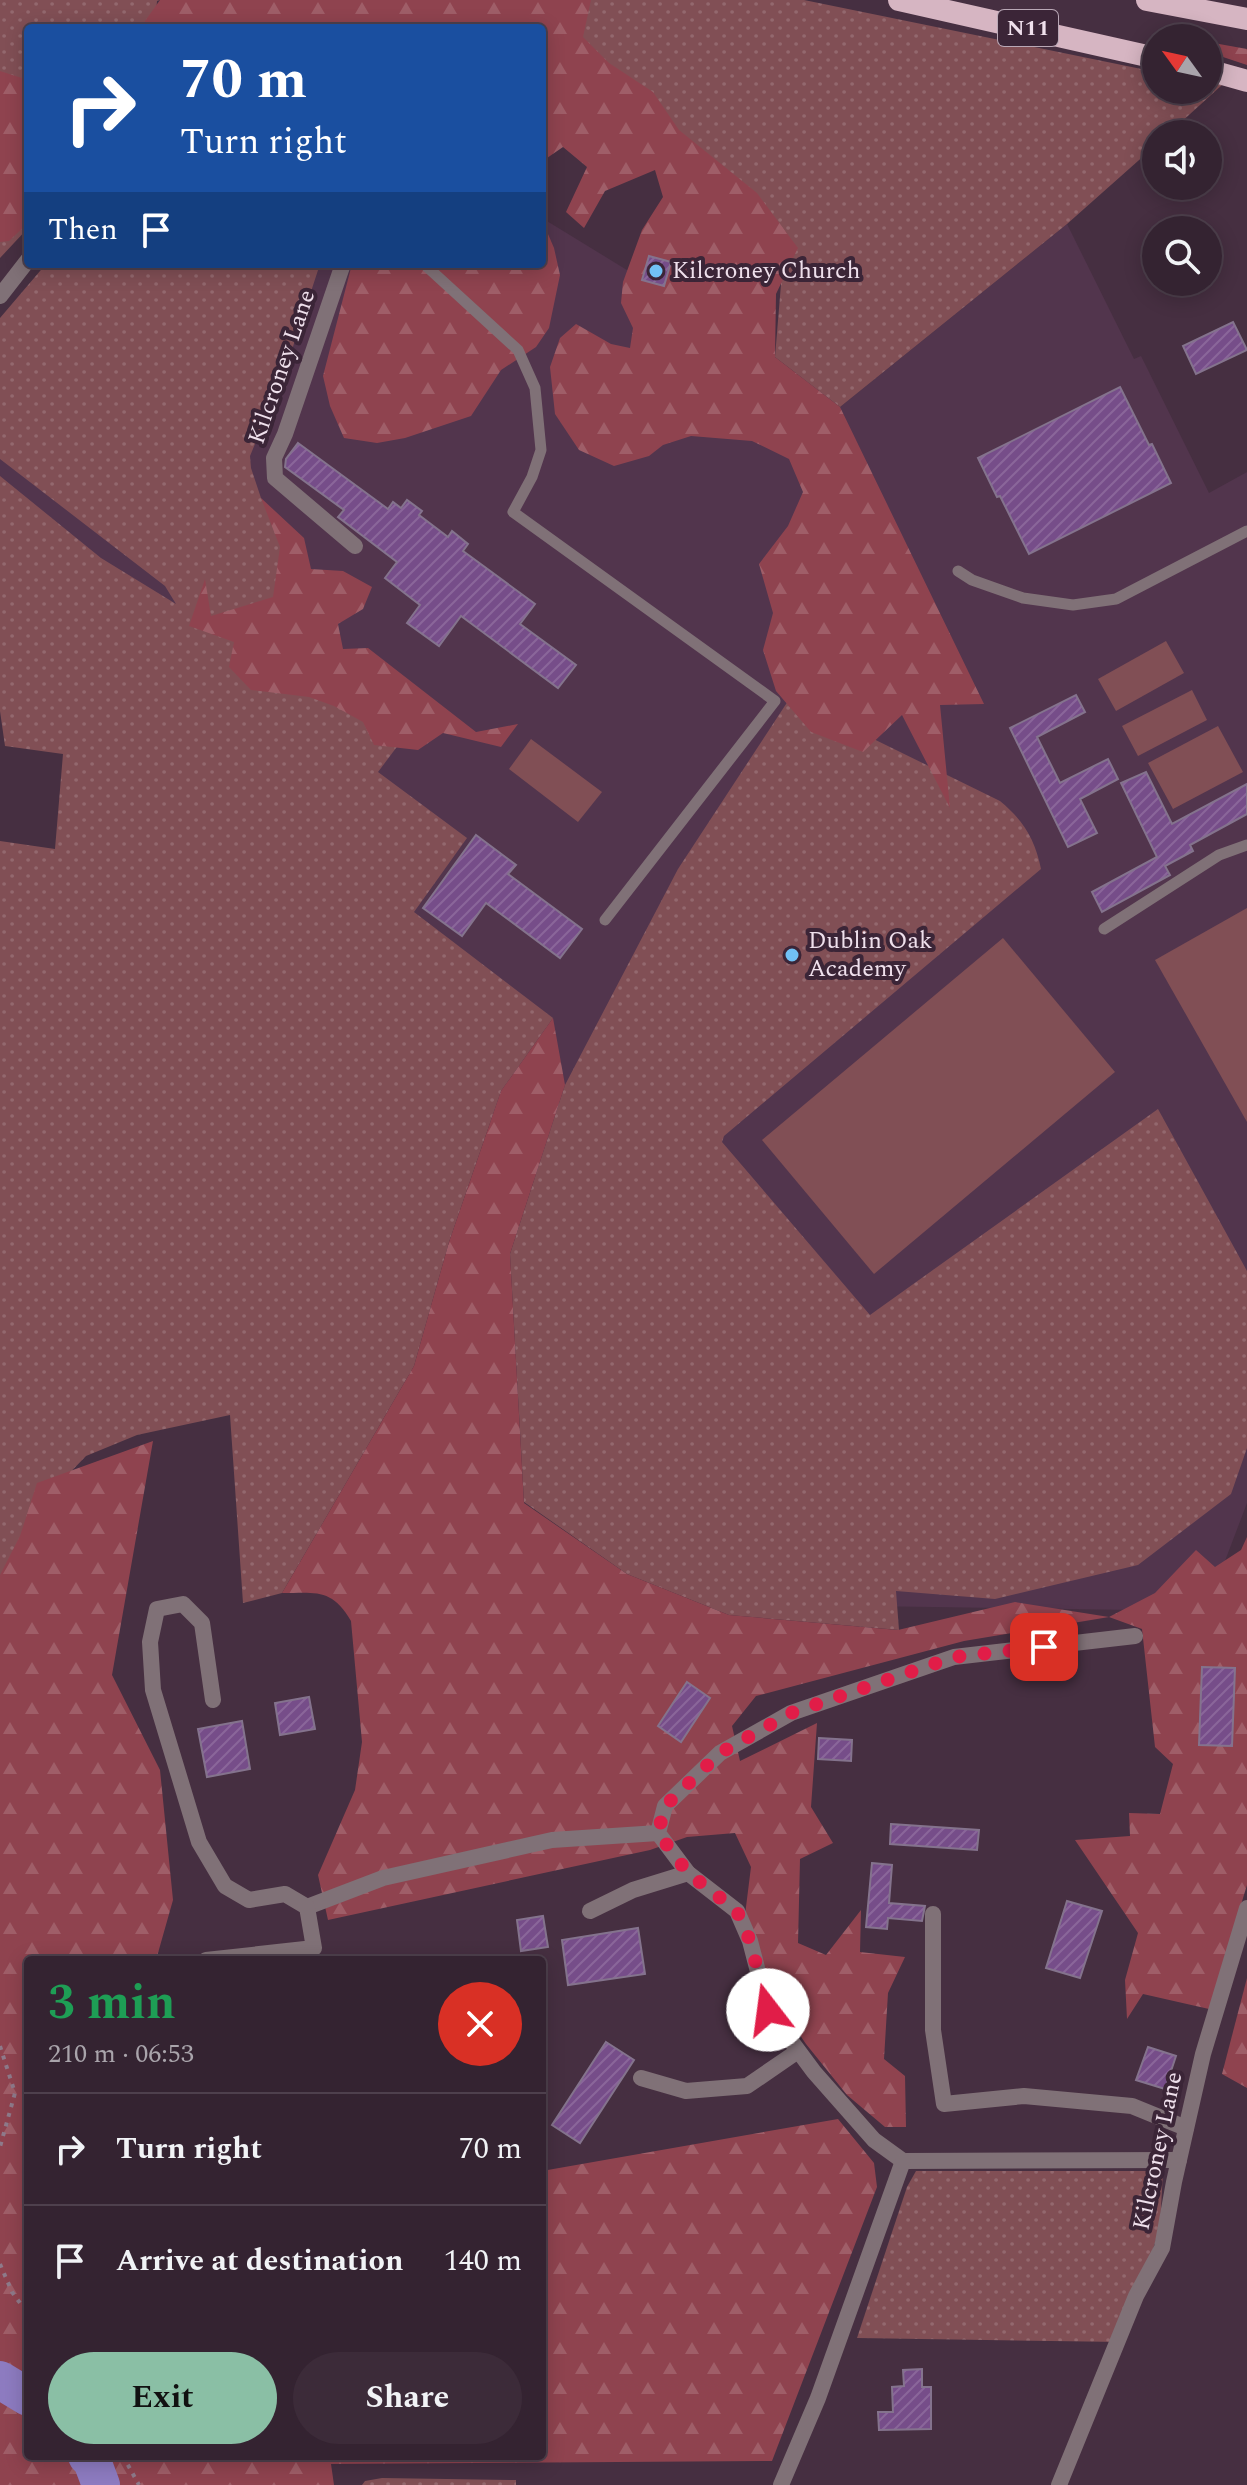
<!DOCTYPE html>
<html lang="en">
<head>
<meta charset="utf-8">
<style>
	body { margin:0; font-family:Spectral,serif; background:#3c2b39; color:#f1f3f6; height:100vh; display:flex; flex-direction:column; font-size:30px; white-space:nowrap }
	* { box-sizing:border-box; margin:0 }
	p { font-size:26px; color:#a9a4ab }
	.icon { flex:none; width:44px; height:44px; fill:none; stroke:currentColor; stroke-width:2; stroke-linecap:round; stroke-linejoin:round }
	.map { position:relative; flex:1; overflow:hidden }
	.panel { position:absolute; left:24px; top:1956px; width:522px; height:504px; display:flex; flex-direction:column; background:#342331; border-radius:8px; box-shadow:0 4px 20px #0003,0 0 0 2px #4e404d }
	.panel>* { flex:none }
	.banner { position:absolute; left:24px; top:24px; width:522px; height:244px; border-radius:8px; box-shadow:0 4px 20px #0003,0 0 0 2px #4e404d; background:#1a4fa0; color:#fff; overflow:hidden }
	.needle { width:52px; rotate:303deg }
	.controls { position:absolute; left:1142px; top:24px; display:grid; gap:16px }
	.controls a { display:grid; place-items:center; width:80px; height:80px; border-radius:50%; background:#342331; box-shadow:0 4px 20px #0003,0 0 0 2px #4e404d; font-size:40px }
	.pin { position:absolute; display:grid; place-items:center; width:68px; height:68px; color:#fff; margin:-34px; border-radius:16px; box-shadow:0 4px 12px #0006 }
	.me { position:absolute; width:88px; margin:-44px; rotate:345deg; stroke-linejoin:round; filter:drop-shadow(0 0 6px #0008) }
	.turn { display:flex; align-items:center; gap:28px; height:168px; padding:0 24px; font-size:36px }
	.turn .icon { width:104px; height:104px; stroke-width:2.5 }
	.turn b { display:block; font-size:56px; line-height:68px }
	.then { display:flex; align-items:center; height:76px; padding:0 24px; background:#0003; gap:16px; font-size:30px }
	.round { display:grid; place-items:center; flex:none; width:84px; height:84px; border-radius:42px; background:#3c2b39 }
	.overview { display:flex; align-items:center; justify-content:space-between; height:136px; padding:0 24px }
	h1 { font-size:48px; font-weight:700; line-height:60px; color:#1e9e55 }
	.cta { display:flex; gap:16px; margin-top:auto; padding:16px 24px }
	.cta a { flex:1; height:92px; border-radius:48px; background:#8abfa5; color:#111; font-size:32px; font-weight:700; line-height:92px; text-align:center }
	.cta a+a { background:#3c2b39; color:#f1f3f6 }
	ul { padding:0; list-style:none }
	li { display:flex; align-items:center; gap:24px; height:112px; padding:0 24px; border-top:2px solid #4e404d }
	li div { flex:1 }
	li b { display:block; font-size:30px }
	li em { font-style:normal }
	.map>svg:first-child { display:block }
	.built { fill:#52354d }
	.grass { fill:url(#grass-dots) }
	.forest { fill:url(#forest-firs) }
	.park { fill:#814f55 }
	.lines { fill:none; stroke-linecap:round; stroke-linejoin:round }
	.river { stroke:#8d7bc0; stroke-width:38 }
	.building { fill:url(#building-hatch); stroke:#84738d; stroke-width:2 }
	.path { stroke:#8e7a8a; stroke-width:4; stroke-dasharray:4 6; stroke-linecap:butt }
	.service { stroke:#807177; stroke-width:11 }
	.minor { stroke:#807177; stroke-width:16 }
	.tertiary { stroke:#807177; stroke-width:16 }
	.trunk { stroke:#d6b5c2; stroke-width:22 }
	.route { stroke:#e11d48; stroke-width:14; stroke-dasharray:0 25.2 }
	.poi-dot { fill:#71c1f5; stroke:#3b2537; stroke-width:3 }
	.labels { text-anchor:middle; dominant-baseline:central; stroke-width:8; stroke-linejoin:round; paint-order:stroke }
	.shield { fill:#3b2537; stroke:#b9a8b6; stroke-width:2 }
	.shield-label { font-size:22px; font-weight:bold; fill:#efe0ec }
	.poi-label { font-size:24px; fill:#efe0ec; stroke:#3b2537; text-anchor:start }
	.street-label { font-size:24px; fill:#efe0ec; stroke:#3b2537 }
</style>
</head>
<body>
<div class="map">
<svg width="1247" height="2485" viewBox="0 0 1247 2485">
	<defs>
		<pattern id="grass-dots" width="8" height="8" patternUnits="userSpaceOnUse" patternTransform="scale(2)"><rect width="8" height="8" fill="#814f55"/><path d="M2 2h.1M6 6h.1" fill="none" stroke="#93686e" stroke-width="1.8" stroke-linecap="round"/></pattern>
		<pattern id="forest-firs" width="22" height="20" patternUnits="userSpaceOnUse" patternTransform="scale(2)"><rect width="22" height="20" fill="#8f434f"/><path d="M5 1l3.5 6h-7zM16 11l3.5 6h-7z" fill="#9f5e68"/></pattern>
		<pattern id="building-hatch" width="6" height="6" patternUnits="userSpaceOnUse" patternTransform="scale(2)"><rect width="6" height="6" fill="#764d89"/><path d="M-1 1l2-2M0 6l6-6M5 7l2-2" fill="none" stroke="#8a669a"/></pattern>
	</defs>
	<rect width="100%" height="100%" fill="#462f41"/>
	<path class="built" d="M542,218L805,379L840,407L1067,224L1134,359L1141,356L1209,493L1247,472V1503L1206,1611L864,1606L0,488V351L87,264H542Z"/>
	<g class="grass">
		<path d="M0,0H160L157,1L155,28H28V228L0,258Z"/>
		<path d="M579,0H804L1156,72V90H1208V82L1222,85L1168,134H1156V145L1067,224L840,407L775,357L783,260L555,58Z"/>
		<path d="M46,264H320L284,374L250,456L251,468L261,498L287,539L279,600L399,744L378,772L467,838L414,912L553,1018L501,1091L449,1242L414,1366L282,1593L243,1603L230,1415L137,1435L86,1456L57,1486L0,1601V841L55,849L63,754L5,746L0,711V476L101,558L176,604L165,586L0,459V318Z"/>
		<path d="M790,698L1000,801C1023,820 1035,839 1041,869L724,1136L722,1142L870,1315L1158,1109L1247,1271V1448L1231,1494L1138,1565L995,1599L896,1591L899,1630L729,1615L627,1574L524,1502L510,1254L565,1085L678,869Z"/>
		<path d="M916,2171H1163L1160,2226L1141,2289L1121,2342L857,2338L907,2187Z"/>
		<path d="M382,2478L516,2480V2485H362L365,2481Z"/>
	</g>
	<g class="forest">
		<path d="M160,0H591L583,37L609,63L653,92L679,130L757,193L798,248L776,294L775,357L840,407L984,704L940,705L950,808L902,715L863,752L811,732L776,691L763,650L773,613L759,564L788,526L803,492L789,459L752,441L691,436L663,445L649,456L614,466L579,450L555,414L550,367L560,338L576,324L611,344L630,348L633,328L621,303L623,282L642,230L663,197L655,170L605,191L584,228L566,212L587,167L563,147L547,158L542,166V28H140Z"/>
		<path d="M1208,42L1247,49V65L1208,52Z"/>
		<path d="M0,71L28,80V223L9,241L0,242Z"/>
		<path d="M542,220L554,248L560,275L549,328L536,347L501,370L471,416L405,438L377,443L344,438L330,406L323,376L352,264H542Z"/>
		<path d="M261,498L304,538L311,569L343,571L372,587L363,609L338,624L343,649L368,648L476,732L518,724L501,747L443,733L418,750L374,745L363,722L334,706L309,697L251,690L229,667L234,642L189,626L205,579L211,616L273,597L280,547Z"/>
		<path d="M553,1018L565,1085L510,1254L524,1503L627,1574L729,1615L898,1630L1015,1602L1109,1617L1155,1593L1196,1550L1215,1567L1241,1550L1247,1537V1885L1209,2009L1143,1994L1127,2019L1125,1980L1138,1933L1075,1840L1130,1836L1129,1813L1160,1814L1173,1764L1155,1747L1142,1629L1109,1617L964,1641L756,1696L732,1726L740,1761L817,1723L811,1807L833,1843L800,1859L798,1943L826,1955L861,1910L860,1952L905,1957L888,1993L884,2059L905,2076L906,2127H885L847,2095L806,2044L773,1996L745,1915L751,1867L735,1833L687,1837L650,1850L328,1920L318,1875L355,1790L362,1742L351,1621C332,1588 316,1593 282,1593L414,1366L449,1242L501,1091Z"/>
		<path d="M153,1441L112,1675L160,1770L173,1900L156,1960H28V2456H542V2171L838,2119L874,2163L877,2187L772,2461L331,2464L334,2485H0V1575L20,1536L37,1483Z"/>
		<path d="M1247,1978V2088L1222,2074Z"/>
	</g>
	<g class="park">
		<path d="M1166,641L1184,673L1116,711L1098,679Z"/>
		<path d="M1192,690L1207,720L1138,756L1122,726Z"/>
		<path d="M1218,726L1243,772L1173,809L1148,763Z"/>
		<path d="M531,739L602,792L578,822L509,769Z"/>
		<path d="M1247,908V1122L1155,960Z"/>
		<path d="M1003,938L1115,1072L874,1274L762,1140Z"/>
	</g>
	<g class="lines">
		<g class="river">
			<path d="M0,2380L28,2397"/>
			<path d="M87,2456L92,2461L101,2485"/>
		</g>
	</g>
	<g class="building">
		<path d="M649,256L671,262L664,286L642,280Z"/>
		<path d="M1233,322L1247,350L1196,374L1183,346Z"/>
		<path d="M1120,387L1149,445L1152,444L1171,483L1029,554L1000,496L997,497L978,458Z"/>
		<path d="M298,443L388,509L393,502L401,508L407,500L422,511L419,515L448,537L452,531L468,544L463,551L535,604L520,624L576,665L558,688L461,616L439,646L407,623L420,605L385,578L397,562L338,517L344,510L285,467L286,459Z"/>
		<path d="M1076,695L1085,712L1037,737L1060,783L1108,759L1118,779L1080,799L1097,833L1068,847L1010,728Z"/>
		<path d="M1146,772L1172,824L1247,784V814L1190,845L1193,851L1165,866L1170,875L1102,912L1092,892L1157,857L1121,783Z"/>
		<path d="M476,835L516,865L508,874L582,929L560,958L486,903L462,936L423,908Z"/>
		<path d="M1202,1667L1235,1668L1232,1746L1199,1745Z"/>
		<path d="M687,1682L710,1698L681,1742L658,1726Z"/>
		<path d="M309,1697L315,1729L280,1735L275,1703Z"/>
		<path d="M242,1721L250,1769L207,1777L198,1729Z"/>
		<path d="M819,1738L852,1740L851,1761L818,1759Z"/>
		<path d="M891,1824L979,1830L977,1850L890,1844Z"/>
		<path d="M872,1863L892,1865L889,1903L925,1906L922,1921L888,1918L887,1929L866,1927Z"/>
		<path d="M1067,1901L1102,1911L1080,1978L1046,1968Z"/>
		<path d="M543,1916L548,1947L521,1951L517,1920Z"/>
		<path d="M638,1928L645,1974L568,1985L562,1940Z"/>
		<path d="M606,2042L634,2060L580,2143L552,2125Z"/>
		<path d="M1148,2047L1176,2056L1165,2089L1136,2080Z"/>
		<path d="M922,2369V2387H931V2429L879,2430L878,2412H893L892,2387L904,2386L903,2370Z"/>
	</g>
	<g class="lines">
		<g class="path">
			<path d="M0,2046L15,2093L0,2147"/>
			<path d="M0,2264L12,2292L28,2314"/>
			<path d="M123,2456L139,2485"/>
		</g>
		<g class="service">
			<path d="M424,264L518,350L535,388L541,450L532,477L513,512L775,701L605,920"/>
			<path d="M958,571L972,580L1023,598L1073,605L1116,599L1247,531"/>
			<path d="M1104,929L1219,855L1247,845"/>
		</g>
		<g class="minor">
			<path d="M343,264L285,434L274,458L275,478L355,546"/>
			<path d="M0,296L28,260"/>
			<path d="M1135,1636L954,1657L791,1713L720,1753L665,1806L658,1833L688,1873L737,1911L750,1941L768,2010L814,2072L874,2140L903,2161L1179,2160"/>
			<path d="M307,1907L383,1878L552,1840L658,1833"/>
			<path d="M590,1911L633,1890L688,1873"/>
			<path d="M933,1914V2030L944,2104L1024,2096L1132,2106L1186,2128"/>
			<path d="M206,1960L314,1948L307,1907L285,1894L249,1900L225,1886L199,1842L153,1690L150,1642L157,1609L183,1604L202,1623L213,1700"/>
			<path d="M641,2078L686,2091L747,2086L798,2051"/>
			<path d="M781,2485L818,2398L903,2161"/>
		</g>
		<path class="tertiary" d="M1059,2485L1136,2296L1162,2248L1174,2182L1203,2054L1247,1908"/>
		<g class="trunk">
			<path d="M899,0L1156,58"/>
			<path d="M1147,0L1247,19"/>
			<path d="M1208,70L1247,81"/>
		</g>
	</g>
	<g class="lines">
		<path class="route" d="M768,2010L750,1941L737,1911L688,1873L658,1833L665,1806L720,1753L791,1713L954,1657L1044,1647"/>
	</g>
	<g class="poi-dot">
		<circle cx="656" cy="271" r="8"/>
		<circle cx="792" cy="955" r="8"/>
	</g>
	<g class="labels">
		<rect class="shield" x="998" y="10" width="60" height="36" rx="6"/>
		<g class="shield-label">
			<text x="1028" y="28">N11</text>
		</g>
		<g class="poi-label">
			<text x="672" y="271">Kilcroney Church</text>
			<text x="808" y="941">Dublin Oak<tspan x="808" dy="28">Academy</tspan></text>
		</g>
		<g class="street-label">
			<text transform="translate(282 367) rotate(-71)">Kilcroney Lane</text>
			<text transform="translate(1158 2151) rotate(-78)">Kilcroney Lane</text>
		</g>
	</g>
</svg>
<div class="controls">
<a><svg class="needle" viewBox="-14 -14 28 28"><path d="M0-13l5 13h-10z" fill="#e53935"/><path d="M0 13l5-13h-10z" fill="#a9a4ab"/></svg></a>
<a><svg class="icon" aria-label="sound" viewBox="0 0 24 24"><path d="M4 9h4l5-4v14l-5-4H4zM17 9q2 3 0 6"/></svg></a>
<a><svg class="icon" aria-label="search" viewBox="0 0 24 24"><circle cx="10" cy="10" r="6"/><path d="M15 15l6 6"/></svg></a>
</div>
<div class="pin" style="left:1044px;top:1647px;background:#d93025"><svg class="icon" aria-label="arrive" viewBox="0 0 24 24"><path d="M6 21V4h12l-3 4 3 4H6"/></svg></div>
<svg class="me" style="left:768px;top:2010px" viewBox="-20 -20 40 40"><circle r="19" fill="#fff"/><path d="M0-13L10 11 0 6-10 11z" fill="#e11d48"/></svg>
<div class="banner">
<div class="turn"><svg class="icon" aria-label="right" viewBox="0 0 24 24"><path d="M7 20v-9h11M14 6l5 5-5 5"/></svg><div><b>70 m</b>Turn right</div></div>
<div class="then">Then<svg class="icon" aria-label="arrive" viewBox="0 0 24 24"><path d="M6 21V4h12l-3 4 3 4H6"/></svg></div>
</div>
<section class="panel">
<div class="overview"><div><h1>3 min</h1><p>210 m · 06:53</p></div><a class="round" style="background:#d93025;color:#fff"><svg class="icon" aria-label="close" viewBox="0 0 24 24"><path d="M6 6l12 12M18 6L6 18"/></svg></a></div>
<ul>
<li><svg class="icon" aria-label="right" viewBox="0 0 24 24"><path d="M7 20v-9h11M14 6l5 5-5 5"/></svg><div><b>Turn right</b></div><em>70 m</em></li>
<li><svg class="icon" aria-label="arrive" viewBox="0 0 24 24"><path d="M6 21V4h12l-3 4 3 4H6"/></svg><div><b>Arrive at destination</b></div><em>140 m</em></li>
</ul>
<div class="cta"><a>Exit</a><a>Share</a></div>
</section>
</div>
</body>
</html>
